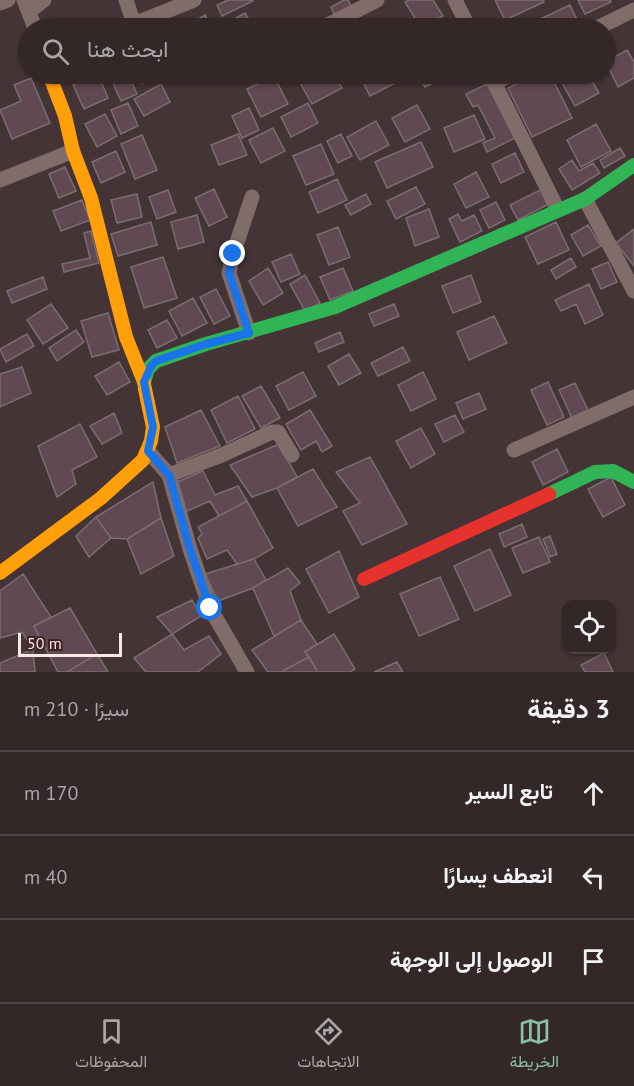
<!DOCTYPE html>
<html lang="ar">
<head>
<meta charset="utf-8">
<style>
  :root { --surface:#332728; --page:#3e3334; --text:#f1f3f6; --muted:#a9a5a8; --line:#4e4445; --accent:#8abfa5 }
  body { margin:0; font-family:"PT Sans",Vazirmatn,sans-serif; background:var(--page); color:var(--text); direction:rtl }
  .controls { position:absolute; right:18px; bottom:18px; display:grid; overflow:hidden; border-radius:12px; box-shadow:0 2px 4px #0004 }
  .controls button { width:54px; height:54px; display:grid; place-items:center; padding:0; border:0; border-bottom:2px solid var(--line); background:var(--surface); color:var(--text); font:30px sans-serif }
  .scale { position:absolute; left:18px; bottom:15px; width:104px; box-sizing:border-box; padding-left:6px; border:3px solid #fae7e8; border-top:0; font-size:16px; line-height:21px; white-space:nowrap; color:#fae7e8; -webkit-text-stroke:4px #3f2427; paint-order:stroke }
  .stop { position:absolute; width:18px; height:18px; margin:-14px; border:4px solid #1a73e8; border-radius:50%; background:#fff }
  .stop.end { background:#1a73e8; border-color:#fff; box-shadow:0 2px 6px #0008 }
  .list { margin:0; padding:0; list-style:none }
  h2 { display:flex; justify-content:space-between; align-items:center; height:78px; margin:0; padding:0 24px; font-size:26px }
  h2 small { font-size:20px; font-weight:400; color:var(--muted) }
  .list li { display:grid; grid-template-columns:39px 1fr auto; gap:18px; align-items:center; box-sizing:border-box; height:84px; padding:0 24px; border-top:2px solid var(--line) }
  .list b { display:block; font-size:22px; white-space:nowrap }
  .list em { font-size:20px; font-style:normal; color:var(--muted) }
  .icon { flex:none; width:33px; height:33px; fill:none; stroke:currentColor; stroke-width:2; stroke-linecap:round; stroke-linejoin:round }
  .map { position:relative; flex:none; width:634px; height:672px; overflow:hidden; direction:ltr }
  .search { position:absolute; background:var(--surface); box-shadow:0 2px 4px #0004; left:18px; right:18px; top:18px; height:66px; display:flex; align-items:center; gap:15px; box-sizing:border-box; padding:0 21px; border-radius:33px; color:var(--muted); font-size:22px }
  .sheet { height:330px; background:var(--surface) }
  nav { display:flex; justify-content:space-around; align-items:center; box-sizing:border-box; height:84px; border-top:2px solid var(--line); background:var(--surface); font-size:16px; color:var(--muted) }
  nav a { display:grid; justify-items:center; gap:3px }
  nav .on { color:var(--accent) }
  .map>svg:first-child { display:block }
  .building { fill:#614953; stroke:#7a6d71; stroke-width:1.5 }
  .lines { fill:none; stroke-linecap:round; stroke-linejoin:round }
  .street { stroke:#806c68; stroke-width:15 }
  .fast { stroke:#30b455; stroke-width:14 }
  .slow { stroke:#ff9f0a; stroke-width:14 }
  .jam { stroke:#e5322d; stroke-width:14 }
  .route { stroke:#1a73e8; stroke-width:8 }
</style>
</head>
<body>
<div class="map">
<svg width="634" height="672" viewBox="0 0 634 672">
  <rect width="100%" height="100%" fill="#443436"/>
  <path class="building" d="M228,0H253V1L222,16L217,5Z
    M344,0H348L352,8L335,16L331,7Z
    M409,0H433L443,16L421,28L405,2Z
    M495,0H543L544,2L505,20Z
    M578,0H610L611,2L585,14Z
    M570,5L581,28H542L538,20Z
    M245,13L252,25L245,28H233L229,22Z
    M205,15L212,28H187L186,26Z
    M627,50L634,62V78L618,87L606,62Z
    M63,74H90L66,83Z
    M98,74L108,98L84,109L73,85Z
    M109,74H128L137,94L121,101Z
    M137,74H166L142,84Z
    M295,74H334L342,88L312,104Z
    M364,74H403L405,78L370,96L360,76Z
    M418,74H452L425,87Z
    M538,74H550L572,118L532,137L508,88Z
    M557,74H588L599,93L575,106Z
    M274,76L288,104L261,117L247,89Z
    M31,78L50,123L12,139L0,110L21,101L14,85Z
    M161,84L170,102L144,116L134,99Z
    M487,84L515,138L487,152L483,143L495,138L478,105L473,107L466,94Z
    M128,103L138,126L121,134L111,110Z
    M308,103L318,123L291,137L281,117Z
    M417,105L430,129L405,142L392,118Z
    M249,108L259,130L242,138L232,116Z
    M105,114L117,136L97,147L85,124Z
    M474,115L485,139L454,152L444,128Z
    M376,121L389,145L360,160L347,137Z
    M596,124L611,151L581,167L567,140Z
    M273,128L285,151L261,163L249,140Z
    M238,134L247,155L219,165L211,145Z
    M341,134L352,156L338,163L327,141Z
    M142,135L157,170L135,179L121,144Z
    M421,142L433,167L387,188L375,162Z
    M321,144L334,174L306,185L293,156Z
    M620,148L625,156L604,168L600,160Z
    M116,151L125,172L101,183L92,162Z
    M515,153L524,172L501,183L492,164Z
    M572,160L579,171L593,163L600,173L572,190L559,169Z
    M65,167L76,191L59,198L49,174Z
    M476,172L489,197L466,208L454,184Z
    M337,179L347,200L318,213L309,192Z
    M416,187L425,204L396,219L387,201Z
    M214,189L227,217L209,226L195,198Z
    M542,189L549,204L518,220L510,205Z
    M168,190L176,212L157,219L149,197Z
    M137,194L142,217L117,223L111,200Z
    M366,194L371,204L351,215L345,205Z
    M82,200L90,220L61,231L53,211Z
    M496,202L505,220L489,228L480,210Z
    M429,209L439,237L415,246L406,218Z
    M458,214L462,221L474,215L482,231L460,242L449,219Z
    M197,215L204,242L178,249L171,222Z
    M151,222L157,245L118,256L111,234Z
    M556,222L569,250L538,264L525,237Z
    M588,225L601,246L583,256L571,235Z
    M338,227L350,257L329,265L317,235Z
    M634,229V266L616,243Z
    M91,231L99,263L64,272L62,264L90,258L84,233Z
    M291,254L300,274L281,282L272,262Z
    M163,257L177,298L144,308L131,267Z
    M571,258L576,267L556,279L551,270Z
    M608,262L617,282L601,289L592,269Z
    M268,268L283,293L263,305L249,281Z
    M343,268L353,291L330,300L320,277Z
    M305,275L320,303L305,311L290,284Z
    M471,275L481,302L453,313L442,286Z
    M43,277L47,289L12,303L7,291Z
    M589,284L603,315L585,324L576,304L561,311L555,300Z
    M216,289L230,316L214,324L200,297Z
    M193,298L207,323L182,336L169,311Z
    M51,304L68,328L43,344L27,320Z
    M394,304L399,316L374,326L369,314Z
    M108,313L119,350L92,357L81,321Z
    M494,316L507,343L469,360L457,332Z
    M167,320L177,338L157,348L148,330Z
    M76,330L84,342L57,361L49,348Z
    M340,332L344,342L319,352L315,343Z
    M27,334L34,346L6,362L0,349Z
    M403,347L410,361L378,376L371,363Z
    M349,354L361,373L339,385L328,366Z
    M119,362L130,382L107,395L95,376Z
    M22,367L31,393L0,407V374Z
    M303,372L316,396L289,410L276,386Z
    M423,372L436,399L411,411L398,385Z
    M548,382L564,417L547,425L531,390Z
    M575,383L588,410L572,418L559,390Z
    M261,386L280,418L261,428L242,396Z
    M479,393L486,409L463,419L456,403Z
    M238,396L255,429L227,443L211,410Z
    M201,410L220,446L177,463L165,427Z
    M310,410L332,446L322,452L316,441L301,450L286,424Z
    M114,413L122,433L102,444L90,426Z
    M455,415L464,432L444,442L435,424Z
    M80,424L97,457L72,470L76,484L57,497L38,446Z
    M421,428L435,454L411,468L396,441Z
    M279,444L297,477L277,488L252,497L230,465Z
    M557,449L568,472L543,485L532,462Z
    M370,457L407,524L362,545L343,511L360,503L336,472Z
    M313,469L337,507L298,526L277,488Z
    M203,471L215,495L238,486L247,501L219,516L210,501L185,512L177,482Z
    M611,477L625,505L603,517L588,489Z
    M153,482L161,518L127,539L111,538L96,517Z
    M247,501L273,548L254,559L237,564L227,550L207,559L198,538L202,534L198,527Z
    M96,517L111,538L89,557L76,536Z
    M161,518L174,556L141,574L127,539Z
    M522,524L527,537L504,547L499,534Z
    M550,536L557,554L550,557L543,539Z
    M539,537L550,562L523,573L512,548Z
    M490,549L511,595L475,611L454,566Z
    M339,551L359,597L329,613L306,569Z
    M254,559L266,580L253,588L218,601L205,574Z
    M288,568L300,583L290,591L301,620L274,636L253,588Z
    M23,574L51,617L34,626L43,645L33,649L22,632L0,638V591Z
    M440,577L459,619L419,636L400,594Z
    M192,600L201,616L172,634L157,617Z
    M70,608L97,654L67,672H58L34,626Z
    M301,620L317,644L305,652L309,657L281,672H268L252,650Z
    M172,634L184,650L209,636L221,654L198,672H146L134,658Z
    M334,634L355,669L350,672H318L305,652Z
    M33,649L35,672H0V663Z
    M604,653L613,672H585L581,665Z
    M97,654L108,672H67Z
    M309,657L318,672H281Z
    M397,662L403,672H374Z"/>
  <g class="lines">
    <path class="street" d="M24,0L35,28
      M126,0L134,24
      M455,0L469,28
      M0,3L8,0
      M29,12L44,0
      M124,28L194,0
      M322,28L377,0
      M597,28L634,10
      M490,74L558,210
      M220,75L224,74
      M495,83L512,74
      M0,180L73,151
      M585,199L634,291
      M249,333L229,273L233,254L252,197
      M514,450L634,397
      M148,451L169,475L190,549L210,608L247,672
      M169,475L222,455L272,432H278L292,455"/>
    <path class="fast" d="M145,389L144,382L148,369L156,361L206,344L335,307L585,199L634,165
      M549,494L595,472L613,471L634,482"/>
    <path class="slow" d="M49,74L65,116L73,151L91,198L126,337L144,382
      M0,573L101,498L143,460L151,441L153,427L145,389"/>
    <path class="jam" d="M364,579L549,494"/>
  </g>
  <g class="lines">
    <path class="route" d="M210,608L190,549L169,475L148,451L153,427L144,382L151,366L156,361L206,344L249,333L229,273L233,254"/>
  </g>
</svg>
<div class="controls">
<button><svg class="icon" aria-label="locate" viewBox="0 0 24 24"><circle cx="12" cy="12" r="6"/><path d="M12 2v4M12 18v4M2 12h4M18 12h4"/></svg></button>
</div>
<div class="scale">50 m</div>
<div class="stop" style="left:210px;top:608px"></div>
<div class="stop end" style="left:233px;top:254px"></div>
<div class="search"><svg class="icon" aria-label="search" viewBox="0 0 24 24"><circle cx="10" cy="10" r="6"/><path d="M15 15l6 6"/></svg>ابحث هنا</div>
</div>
<section class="sheet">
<h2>3 دقيقة<small>سيرًا · 210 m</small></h2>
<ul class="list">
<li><svg class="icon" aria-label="ahead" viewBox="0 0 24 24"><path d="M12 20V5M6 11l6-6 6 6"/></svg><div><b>تابع السير</b></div><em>170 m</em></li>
<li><svg class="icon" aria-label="left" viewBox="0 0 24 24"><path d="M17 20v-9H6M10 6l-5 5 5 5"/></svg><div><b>انعطف يسارًا</b></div><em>40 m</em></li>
<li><svg class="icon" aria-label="arrive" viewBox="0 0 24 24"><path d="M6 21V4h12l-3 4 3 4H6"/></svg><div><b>الوصول إلى الوجهة</b></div></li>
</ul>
</section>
<nav>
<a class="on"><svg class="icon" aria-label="map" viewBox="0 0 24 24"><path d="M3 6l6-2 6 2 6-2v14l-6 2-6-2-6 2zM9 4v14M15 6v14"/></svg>الخريطة</a>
<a><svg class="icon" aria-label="directions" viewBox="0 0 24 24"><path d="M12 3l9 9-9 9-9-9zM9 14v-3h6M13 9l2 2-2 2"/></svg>الاتجاهات</a>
<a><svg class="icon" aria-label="saved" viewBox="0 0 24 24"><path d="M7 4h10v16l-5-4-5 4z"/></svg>المحفوظات</a>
</nav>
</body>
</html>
